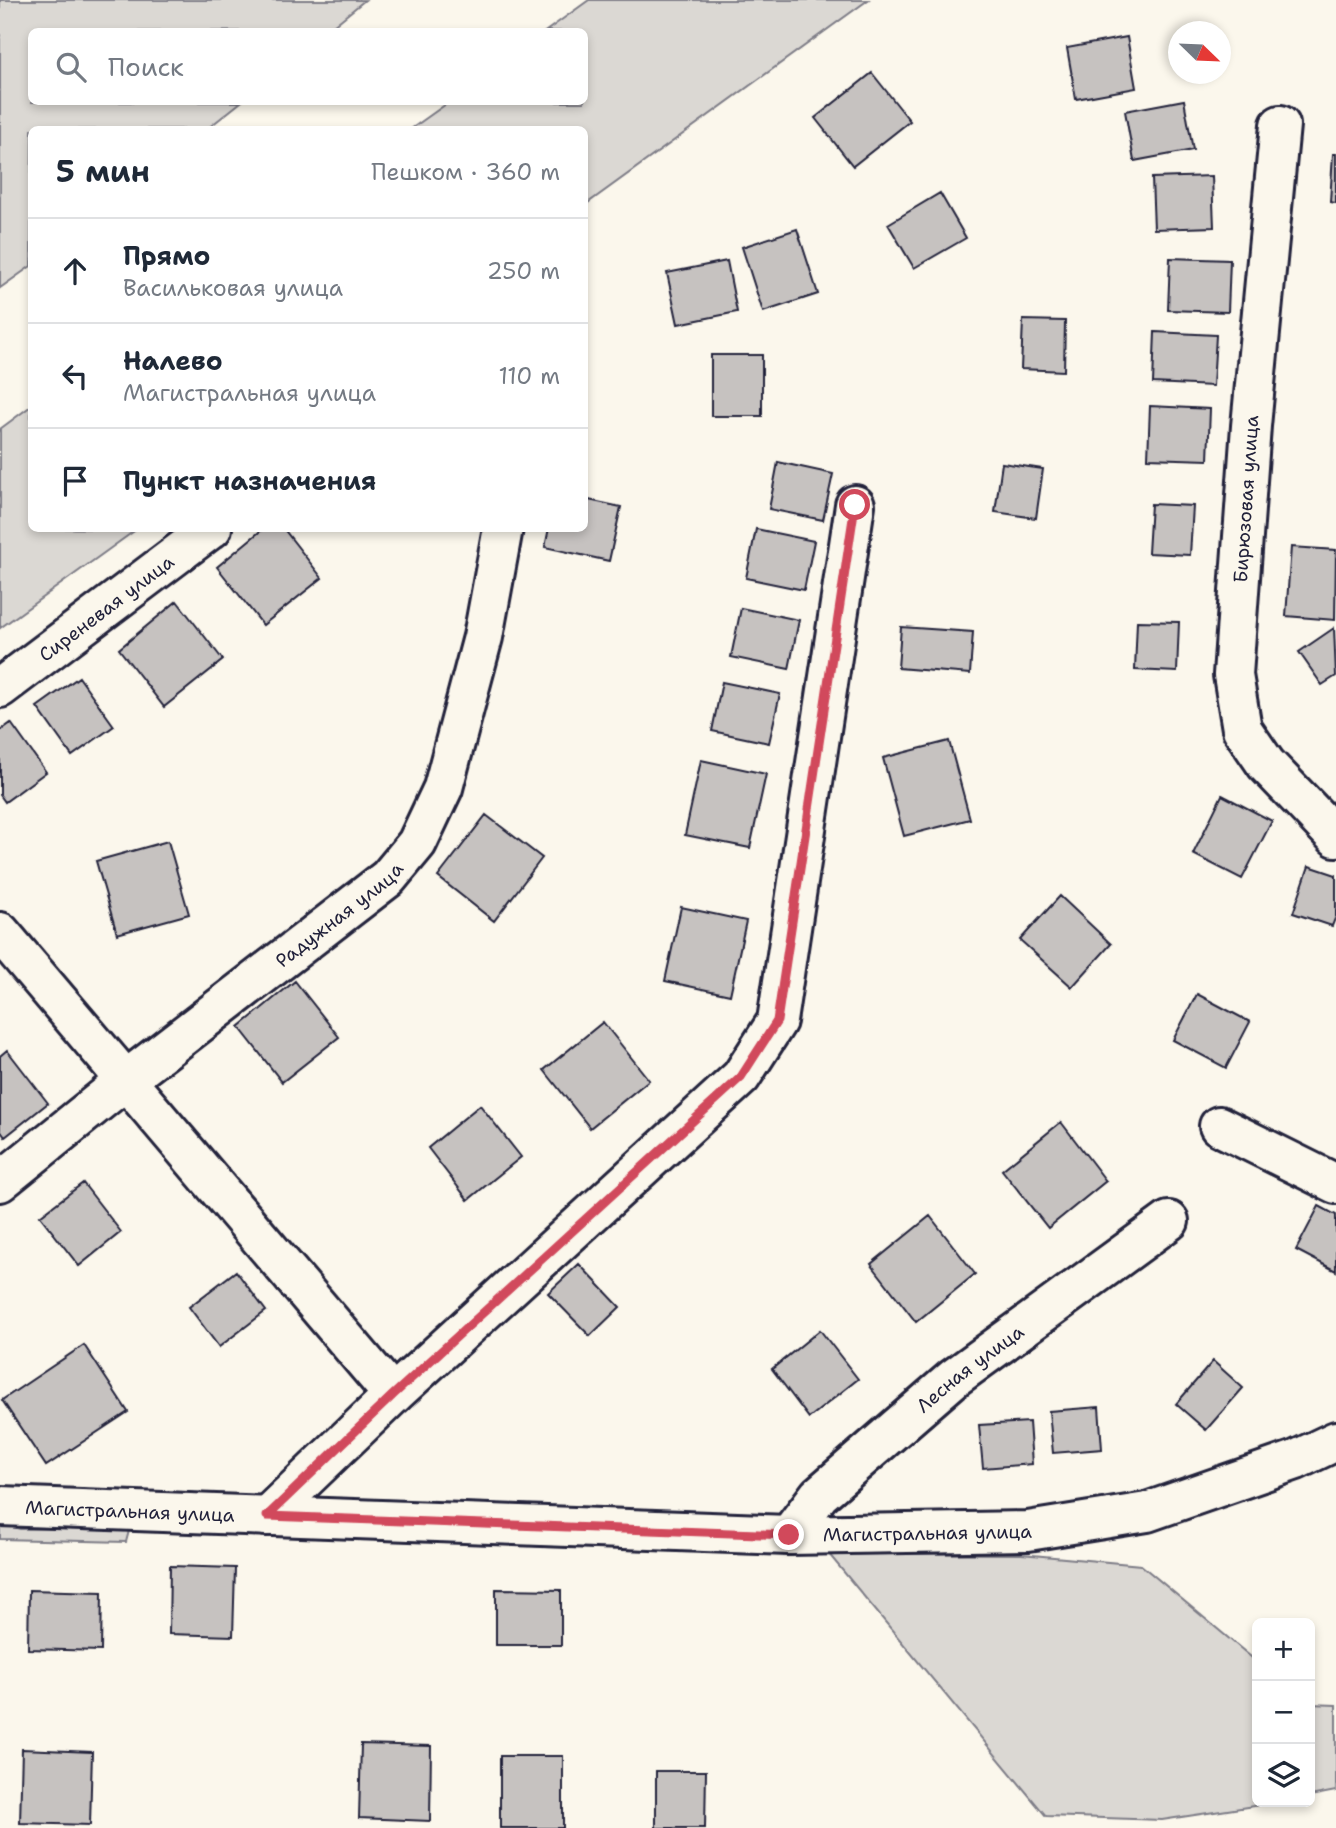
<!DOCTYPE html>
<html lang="ru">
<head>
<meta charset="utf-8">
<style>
  :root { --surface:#fff; --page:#f2f2f3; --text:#1f2937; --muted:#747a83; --line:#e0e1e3 }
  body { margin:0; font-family:"Shantell Sans",sans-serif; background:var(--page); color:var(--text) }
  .controls { position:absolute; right:21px; bottom:21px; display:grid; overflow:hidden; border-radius:10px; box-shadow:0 4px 10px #0003 }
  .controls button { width:63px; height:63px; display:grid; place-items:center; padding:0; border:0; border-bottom:2px solid var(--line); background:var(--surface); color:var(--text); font:35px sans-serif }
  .compass { position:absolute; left:1168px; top:21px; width:63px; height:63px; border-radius:50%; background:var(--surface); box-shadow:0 4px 10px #0003; rotate:113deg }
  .stop { position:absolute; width:21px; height:21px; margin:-16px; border:5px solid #d1495b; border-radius:50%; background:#fff }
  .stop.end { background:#d1495b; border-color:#fff; box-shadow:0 2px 7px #0008 }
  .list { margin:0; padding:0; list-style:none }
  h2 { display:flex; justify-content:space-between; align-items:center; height:91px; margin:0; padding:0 28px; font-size:30px }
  h2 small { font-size:23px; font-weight:400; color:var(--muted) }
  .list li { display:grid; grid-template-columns:46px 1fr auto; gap:21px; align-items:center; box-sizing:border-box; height:105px; padding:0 28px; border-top:2px solid var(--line) }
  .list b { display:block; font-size:26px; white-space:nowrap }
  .list p { margin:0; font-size:23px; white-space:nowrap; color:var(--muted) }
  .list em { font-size:23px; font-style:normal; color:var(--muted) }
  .icon { flex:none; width:38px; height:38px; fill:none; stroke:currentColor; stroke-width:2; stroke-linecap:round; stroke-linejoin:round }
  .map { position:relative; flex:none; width:1336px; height:1828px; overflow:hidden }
  .search { position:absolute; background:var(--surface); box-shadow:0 4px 10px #0003; left:28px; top:28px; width:560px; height:77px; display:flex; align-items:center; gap:18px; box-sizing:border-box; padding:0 24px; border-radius:10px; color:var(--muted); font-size:26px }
  .panel { position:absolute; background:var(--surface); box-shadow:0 4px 10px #0003; left:28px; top:126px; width:560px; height:406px; border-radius:10px }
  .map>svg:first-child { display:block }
  .green { fill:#dbd8d3; stroke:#7e7d87; stroke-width:2 }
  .building { fill:#c6c2c0; stroke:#22223b; stroke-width:2 }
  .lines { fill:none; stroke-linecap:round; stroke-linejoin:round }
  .minor-casing { stroke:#22223b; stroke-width:44 }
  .minor { stroke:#fbf7ec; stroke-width:38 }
  .route { stroke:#d1495b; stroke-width:9 }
  .labels { text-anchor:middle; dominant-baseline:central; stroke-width:5; stroke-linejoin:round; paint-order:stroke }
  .street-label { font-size:19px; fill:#22223b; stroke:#fbf7ec }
</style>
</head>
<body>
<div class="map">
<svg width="1336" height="1828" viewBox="0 0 1336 1828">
  <rect width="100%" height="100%" fill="#fbf7ec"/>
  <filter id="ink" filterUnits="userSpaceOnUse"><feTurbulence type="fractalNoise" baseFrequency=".0143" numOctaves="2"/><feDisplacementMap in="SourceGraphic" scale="14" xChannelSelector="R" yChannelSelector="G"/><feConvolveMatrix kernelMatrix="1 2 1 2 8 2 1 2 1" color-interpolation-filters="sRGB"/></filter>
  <g filter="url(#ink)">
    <path class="green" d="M0,0H365L327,31L32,32V102H241L207,129L32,130L31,266L0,288Z
      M589,0H868L585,205L584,130L411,129L449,102H584V32L546,31Z
      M31,406L32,528L137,529L0,628V429Z
      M0,1523L20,1529L130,1527L126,1542L0,1539Z
      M828,1553L1021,1554L1141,1565L1257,1662V1802H1280L1162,1820L1046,1816Z
      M1310,1704L1336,1705V1791L1310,1796Z"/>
    <path class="building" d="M1127,37L1136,88L1076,99L1067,48Z
      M872,73L910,121L853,166L815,118Z
      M1184,100L1193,150L1134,161L1125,111Z
      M1333,154H1336V203L1330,202Z
      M1212,176L1214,227L1154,229L1152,178Z
      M940,193L966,238L914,268L888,224Z
      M797,229L818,294L763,312L742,247Z
      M1170,258L1230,260L1228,312L1168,310Z
      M727,261L737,312L678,324L667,273Z
      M1023,320L1065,321L1064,371L1021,369Z
      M1155,332L1216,335L1213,386L1153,383Z
      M711,355H762V416H711Z
      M1150,406L1210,409L1208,460L1148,458Z
      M778,462L833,474L823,520L769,509Z
      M1002,463L1043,469L1036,518L995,512Z
      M584,499L621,507L609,561L545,547L549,528H584Z
      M1151,504L1193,506L1190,555L1148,553Z
      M264,528H283L322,578L263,625L217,567Z
      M756,529L814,541L804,590L746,578Z
      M1291,547L1336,550L1335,620L1286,616Z
      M177,601L223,660L164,707L119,649Z
      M741,608L799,620L789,669L731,657Z
      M1137,621L1179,622L1177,672L1135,670Z
      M901,627L973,632L970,674L898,668Z
      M1334,628L1336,676L1322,685L1299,652Z
      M79,677L114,726L72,756L37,707Z
      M722,682L780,694L769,743L712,731Z
      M11,723L46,772L5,802L0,795V731Z
      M949,741L970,819L904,836L883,758Z
      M701,760L766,774L750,848L685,835Z
      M1222,795L1272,821L1242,879L1193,854Z
      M486,815L542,858L494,921L438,877Z
      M168,841L189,914L117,934L96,861Z
      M1309,866L1336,875V916L1332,926L1293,913Z
      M1060,896L1111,944L1072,987L1020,940Z
      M681,907L746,921L730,995L665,981Z
      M295,981L339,1037L282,1082L239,1027Z
      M1197,994L1250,1022L1226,1068L1173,1040Z
      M603,1022L649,1080L590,1128L544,1070Z
      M7,1050L48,1103L5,1137L0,1130V1056Z
      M480,1105L521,1157L468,1200L428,1148Z
      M1061,1122L1106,1181L1048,1228L1002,1170Z
      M83,1183L121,1232L79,1266L40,1216Z
      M1319,1206L1336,1215V1271L1296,1250Z
      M930,1216L975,1274L916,1322L871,1264Z
      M579,1264L620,1307L590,1336L548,1293Z
      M236,1271L266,1311L219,1347L189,1307Z
      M820,1330L858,1379L809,1418L772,1369Z
      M84,1345L128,1412L46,1466L2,1400Z
      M1213,1361L1243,1388L1206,1430L1176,1404Z
      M1099,1407L1102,1449L1053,1453L1049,1411Z
      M1029,1422L1032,1464L983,1468L979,1425Z
      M170,1566L235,1568L233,1636L169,1634Z
      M496,1589L561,1590V1645H496Z
      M29,1590L102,1592L101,1651L28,1649Z
      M361,1744L431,1746L430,1821L359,1818Z
      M22,1749L92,1752L90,1825L20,1823Z
      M500,1756H563V1828H500Z
      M656,1771H706L705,1828H656Z"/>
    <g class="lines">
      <defs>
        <g id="minor">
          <path d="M1280,125L1251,426L1233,675L1242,729L1266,764L1336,837"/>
          <path id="s1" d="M0,688L212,528"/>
          <path d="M0,932L393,1395"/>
          <path d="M1219,1126L1336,1184"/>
          <path id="s2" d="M0,1182L126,1080L388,878L417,843L443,788L483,637L503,528"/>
          <path id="s3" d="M0,1506L789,1535L1028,1531L1147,1512L1296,1460L1336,1441"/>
          <path d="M267,1516L393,1395L741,1077L777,1021L855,505"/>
          <path id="s4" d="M789,1535L819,1495L954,1378L1169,1221"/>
        </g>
      </defs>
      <use href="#minor" class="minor-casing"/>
      <use href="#minor" class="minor"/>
    </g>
  </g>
  <g class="lines" filter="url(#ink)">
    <path class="route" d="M789,1535L267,1516L393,1395L741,1077L777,1021L855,505"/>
  </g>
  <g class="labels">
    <g class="street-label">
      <text transform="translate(1246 499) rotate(-86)">Бирюзовая улица</text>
      <text stroke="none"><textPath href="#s1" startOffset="133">Сиреневая улица</textPath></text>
      <text stroke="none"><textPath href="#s2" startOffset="432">Радужная улица</textPath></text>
      <text stroke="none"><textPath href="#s4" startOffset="247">Лесная улица</textPath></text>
      <text stroke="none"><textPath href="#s3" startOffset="130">Магистральная улица</textPath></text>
      <text stroke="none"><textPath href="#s3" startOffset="928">Магистральная улица</textPath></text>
    </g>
  </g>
</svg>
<div class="controls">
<button>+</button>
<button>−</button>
<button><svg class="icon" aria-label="layers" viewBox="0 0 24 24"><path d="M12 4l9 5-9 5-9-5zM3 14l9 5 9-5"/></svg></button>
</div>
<svg class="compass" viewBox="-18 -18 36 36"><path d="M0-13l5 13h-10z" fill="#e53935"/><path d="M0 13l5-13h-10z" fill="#747a83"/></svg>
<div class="stop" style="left:855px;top:505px"></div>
<div class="stop end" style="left:789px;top:1535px"></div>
<div class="search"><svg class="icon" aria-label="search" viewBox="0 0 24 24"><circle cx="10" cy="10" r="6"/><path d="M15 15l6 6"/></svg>Поиск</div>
<section class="panel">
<h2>5 мин<small>Пешком · 360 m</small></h2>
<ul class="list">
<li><svg class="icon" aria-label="ahead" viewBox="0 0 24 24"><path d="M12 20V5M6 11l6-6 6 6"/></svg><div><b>Прямо</b><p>Васильковая улица</p></div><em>250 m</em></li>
<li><svg class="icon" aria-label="left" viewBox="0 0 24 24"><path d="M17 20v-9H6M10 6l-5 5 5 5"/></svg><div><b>Налево</b><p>Магистральная улица</p></div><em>110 m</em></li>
<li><svg class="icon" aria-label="arrive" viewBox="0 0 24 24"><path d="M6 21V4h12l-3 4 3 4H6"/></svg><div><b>Пункт назначения</b></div></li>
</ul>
</section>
</div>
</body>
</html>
